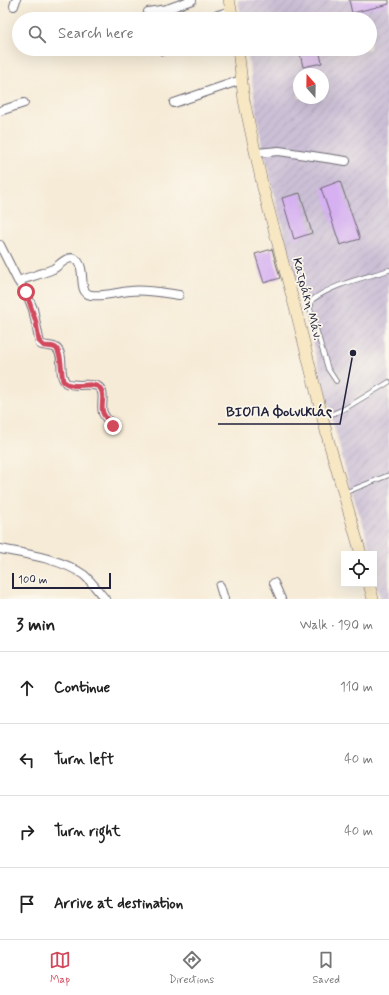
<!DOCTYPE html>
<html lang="en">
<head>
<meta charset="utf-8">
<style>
  :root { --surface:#fff; --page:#f2f2f2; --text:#222; --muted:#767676; --line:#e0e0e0; --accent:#d1495b }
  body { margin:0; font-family:Mynerve,sans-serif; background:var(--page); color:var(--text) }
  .controls { position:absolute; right:12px; bottom:12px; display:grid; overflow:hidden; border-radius:0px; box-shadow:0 4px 16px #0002 }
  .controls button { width:36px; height:36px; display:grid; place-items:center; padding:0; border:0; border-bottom:1px solid var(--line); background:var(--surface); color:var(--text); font:20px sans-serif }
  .compass { position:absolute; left:293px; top:68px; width:36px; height:36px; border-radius:50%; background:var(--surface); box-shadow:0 4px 16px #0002; rotate:340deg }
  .scale { position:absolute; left:12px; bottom:10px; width:99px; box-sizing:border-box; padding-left:4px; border:2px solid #22223b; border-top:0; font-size:11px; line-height:14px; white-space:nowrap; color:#22223b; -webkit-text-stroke:3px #fbf7ec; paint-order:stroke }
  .stop { position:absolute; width:12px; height:12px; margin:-9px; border:3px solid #d1495b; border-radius:50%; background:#fff }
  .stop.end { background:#d1495b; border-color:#fff; box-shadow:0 1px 4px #0008 }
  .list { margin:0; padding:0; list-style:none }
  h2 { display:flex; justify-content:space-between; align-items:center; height:52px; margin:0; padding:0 16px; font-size:17px }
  h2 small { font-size:13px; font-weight:400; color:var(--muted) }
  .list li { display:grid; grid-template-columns:26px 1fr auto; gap:12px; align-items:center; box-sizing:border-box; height:72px; padding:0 16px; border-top:1px solid var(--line) }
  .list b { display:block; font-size:15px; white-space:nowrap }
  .list em { font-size:13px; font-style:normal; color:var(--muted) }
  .icon { flex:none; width:22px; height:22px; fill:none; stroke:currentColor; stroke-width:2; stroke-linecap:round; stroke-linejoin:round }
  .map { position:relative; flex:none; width:389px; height:599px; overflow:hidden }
  .search { position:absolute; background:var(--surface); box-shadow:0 4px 16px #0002; left:12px; right:12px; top:12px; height:44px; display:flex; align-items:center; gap:10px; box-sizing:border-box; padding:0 14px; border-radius:22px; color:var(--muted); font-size:15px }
  .sheet { height:340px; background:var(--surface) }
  nav { display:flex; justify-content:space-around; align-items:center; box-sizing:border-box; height:56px; border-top:1px solid var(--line); background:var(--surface); font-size:11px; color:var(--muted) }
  nav a { display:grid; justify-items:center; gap:2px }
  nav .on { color:var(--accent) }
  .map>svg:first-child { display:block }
  .industrial { fill:url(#industrial-furrows); fill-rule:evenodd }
  .building { fill:#d6b0f1 }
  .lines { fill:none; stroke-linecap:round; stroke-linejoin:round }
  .lane-casing { stroke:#6c6872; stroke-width:5.5 }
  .street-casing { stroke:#6c6872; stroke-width:10 }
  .secondary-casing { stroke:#6c6872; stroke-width:12 }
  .lane { stroke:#fff; stroke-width:4 }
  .street { stroke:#fff; stroke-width:8 }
  .secondary { stroke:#f8e7c3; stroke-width:11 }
  .route { stroke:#d1495b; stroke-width:5 }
  .labels { text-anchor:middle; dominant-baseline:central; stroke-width:3.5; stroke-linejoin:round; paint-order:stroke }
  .street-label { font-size:13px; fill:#22223b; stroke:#fbf7ec }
  .leader { fill:none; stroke:#22223b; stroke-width:1.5 }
  .callout-dot { fill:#22223b; stroke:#fbf7ec; stroke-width:1.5 }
  .callout-label { font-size:14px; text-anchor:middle; font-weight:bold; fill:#22223b; stroke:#fbf7ec; stroke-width:3.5; stroke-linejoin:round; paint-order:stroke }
</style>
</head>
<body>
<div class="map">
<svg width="389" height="599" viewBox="0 0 389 599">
  <defs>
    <pattern id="industrial-furrows" width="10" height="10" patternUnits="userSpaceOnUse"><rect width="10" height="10" fill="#cbbfd5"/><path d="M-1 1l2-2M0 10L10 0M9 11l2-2" fill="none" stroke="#aea4b8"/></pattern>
  </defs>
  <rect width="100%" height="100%" fill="#fbf7ec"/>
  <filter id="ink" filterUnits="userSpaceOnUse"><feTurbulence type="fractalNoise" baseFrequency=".025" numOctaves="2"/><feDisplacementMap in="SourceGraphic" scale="8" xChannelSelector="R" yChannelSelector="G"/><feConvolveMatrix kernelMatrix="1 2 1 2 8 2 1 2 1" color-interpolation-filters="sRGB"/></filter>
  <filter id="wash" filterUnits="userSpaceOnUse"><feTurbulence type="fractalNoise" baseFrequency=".012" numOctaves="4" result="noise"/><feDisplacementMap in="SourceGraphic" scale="16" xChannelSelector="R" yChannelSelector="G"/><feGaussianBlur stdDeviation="0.9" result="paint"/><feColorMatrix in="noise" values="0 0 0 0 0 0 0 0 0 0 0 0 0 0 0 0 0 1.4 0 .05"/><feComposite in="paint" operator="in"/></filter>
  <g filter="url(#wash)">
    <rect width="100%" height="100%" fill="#f6ebd7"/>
    <path class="industrial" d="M238,0H389V599H381L378,591L374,577V554H371L364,527L350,487L275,198L260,134L247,49H370V19H242ZM299,74H323V98H299Z"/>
    <g id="blocks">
      <path class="building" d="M349,0H389V4L352,13Z
        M299,49H319L322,63L303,67Z
        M340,181L360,239L340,245L321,188Z
        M300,193L312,233L294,239L282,198Z
        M272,249L280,278L264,283L255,254Z"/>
    </g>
  </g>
  <g filter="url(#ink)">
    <use href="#blocks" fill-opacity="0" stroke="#6c6872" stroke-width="1"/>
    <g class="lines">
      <defs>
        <path id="lane" d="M336,381L328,369L312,315L310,309L312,300C333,284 364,278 389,270
          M323,418L346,408L389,382
          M344,493L389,475"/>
        <path id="street" d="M14,6L16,0
          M167,9L177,19
          M148,12L167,9L192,0
          M160,19L167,9
          M205,19L231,11
          M161,49L163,51
          M174,103L241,80
          M0,111L24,103
          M256,153L279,151L346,161
          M0,245L18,281L26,292L33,309L40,344C45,347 52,345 56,348C66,356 57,374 66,383C75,387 89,383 97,386C107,391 100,405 103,413C105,418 110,422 113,426
          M18,281C29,277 42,274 53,269C59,266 67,255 75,259C88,267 76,293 91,295C104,297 117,292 130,291C147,289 163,293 179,295
          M0,549C27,554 62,559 84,575C92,582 98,591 105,599
          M274,583L281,599
          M220,586L224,599"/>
        <path id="secondary" d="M229,0L233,19
          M238,49L244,100L263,188L297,315L328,439L361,554
          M369,584L373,599"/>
      </defs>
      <use href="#lane" class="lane-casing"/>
      <use href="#street" class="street-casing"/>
      <use href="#secondary" class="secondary-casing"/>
      <use href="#lane" class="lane"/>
      <use href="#street" class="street"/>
      <use href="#secondary" class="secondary"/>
    </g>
  </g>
  <g class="lines" filter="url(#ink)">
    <path class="route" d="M26,292L36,322L39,341L44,346C47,346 53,346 56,348C62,354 61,372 63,381C73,391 91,380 100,388C106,395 100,405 103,413C105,418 110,422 113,426"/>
  </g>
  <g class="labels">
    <g class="street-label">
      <text transform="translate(307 299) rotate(75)">Κατράκη Μάν.</text>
    </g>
  </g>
  <path class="leader" d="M353 353L340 424H218"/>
  <circle class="callout-dot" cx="353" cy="353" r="4"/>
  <g class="callout-label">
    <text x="279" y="416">BIOΠA Φοινικιάς</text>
  </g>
</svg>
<div class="controls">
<button><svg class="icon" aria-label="locate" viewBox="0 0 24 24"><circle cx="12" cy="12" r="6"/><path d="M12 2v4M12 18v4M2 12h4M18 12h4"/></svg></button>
</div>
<svg class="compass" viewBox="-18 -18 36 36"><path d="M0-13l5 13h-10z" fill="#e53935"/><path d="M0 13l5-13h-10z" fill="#767676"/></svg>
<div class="scale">100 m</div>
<div class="stop" style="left:26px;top:292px"></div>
<div class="stop end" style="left:113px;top:426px"></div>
<div class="search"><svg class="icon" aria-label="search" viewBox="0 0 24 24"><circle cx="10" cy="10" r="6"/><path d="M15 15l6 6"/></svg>Search here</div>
</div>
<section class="sheet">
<h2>3 min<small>Walk · 190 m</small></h2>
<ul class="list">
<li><svg class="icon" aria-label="ahead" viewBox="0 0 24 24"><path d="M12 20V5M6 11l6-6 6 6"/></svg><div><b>Continue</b></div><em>110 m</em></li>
<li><svg class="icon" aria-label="left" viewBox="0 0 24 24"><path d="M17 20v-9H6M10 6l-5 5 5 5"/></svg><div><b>Turn left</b></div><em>40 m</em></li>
<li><svg class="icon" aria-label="right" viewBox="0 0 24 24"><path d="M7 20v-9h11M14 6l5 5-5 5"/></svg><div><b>Turn right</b></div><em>40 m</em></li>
<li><svg class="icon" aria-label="arrive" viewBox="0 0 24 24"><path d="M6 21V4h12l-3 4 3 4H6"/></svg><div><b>Arrive at destination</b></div></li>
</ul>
</section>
<nav>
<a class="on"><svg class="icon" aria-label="map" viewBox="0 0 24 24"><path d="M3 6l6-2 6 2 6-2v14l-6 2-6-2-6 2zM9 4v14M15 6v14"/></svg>Map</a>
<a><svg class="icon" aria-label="directions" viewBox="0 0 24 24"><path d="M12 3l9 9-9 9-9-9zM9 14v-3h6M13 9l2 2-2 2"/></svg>Directions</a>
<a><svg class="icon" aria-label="saved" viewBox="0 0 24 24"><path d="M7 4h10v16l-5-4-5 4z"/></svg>Saved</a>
</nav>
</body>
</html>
